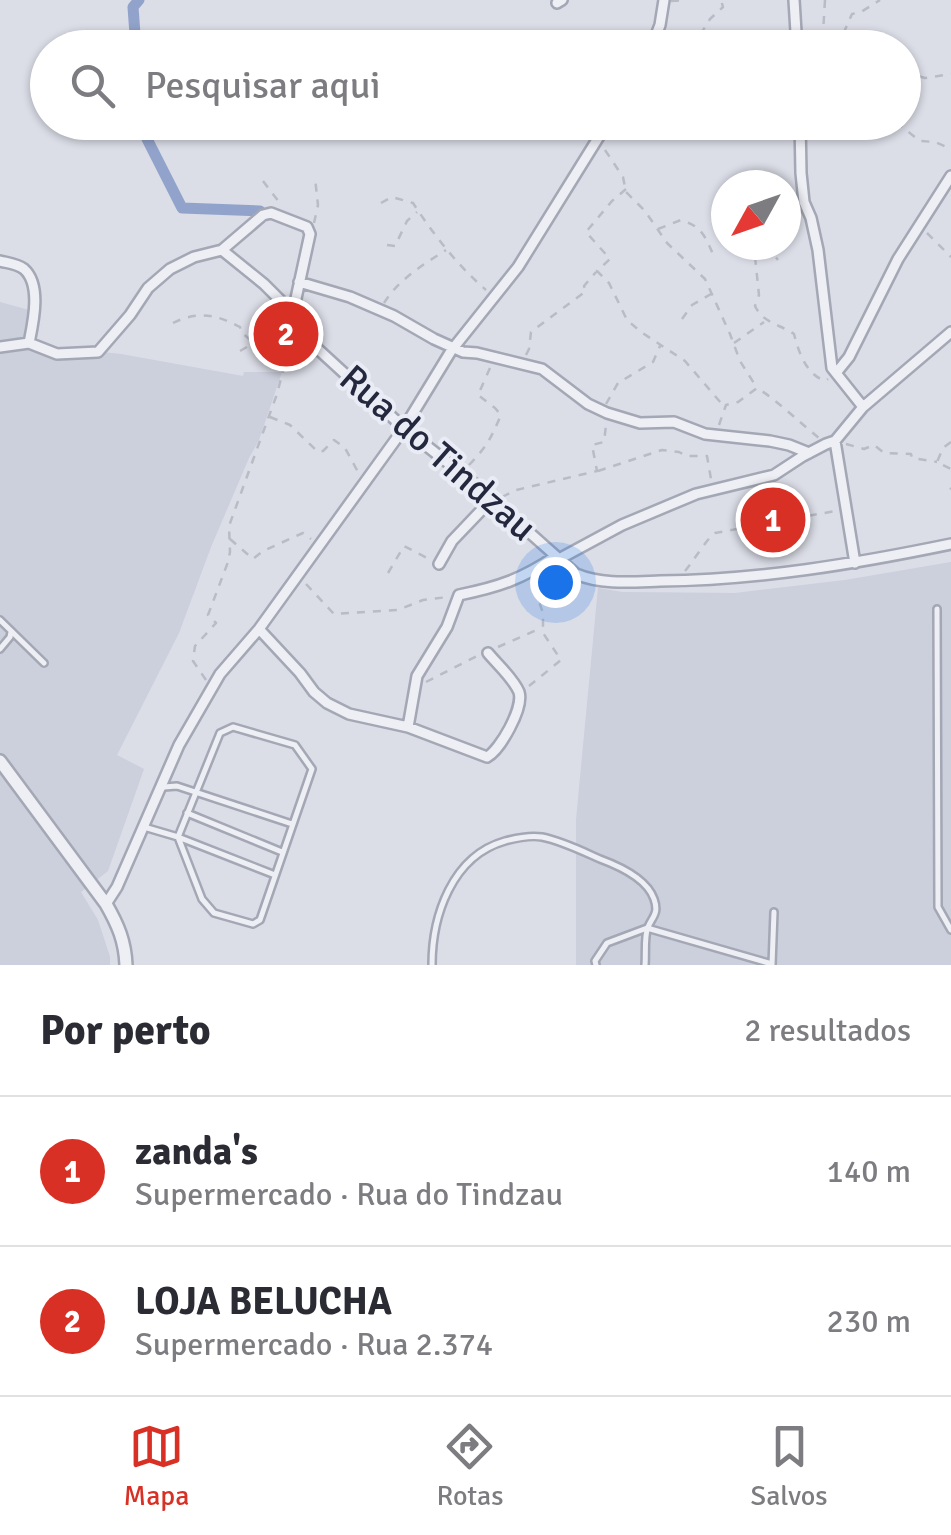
<!DOCTYPE html>
<html lang="pt">
<head>
<meta charset="utf-8">
<style>
  :root { --surface:#fff; --page:#f7f7f7; --text:#2b2b33; --muted:#7c7c81; --line:#e1e1e2; --accent:#d93025 }
  body { margin:0; font-family:Signika,sans-serif; background:var(--page); color:var(--text) }
  .compass { position:absolute; left:711px; top:170px; width:90px; height:90px; border-radius:50%; background:var(--surface); box-shadow:0 2px 8px #0004; rotate:230deg }
  .you { position:absolute; left:555px; top:582px; width:35px; height:35px; margin:-25px; border:8px solid #fff; border-radius:50%; background:#1a73e8; box-shadow:0 0 0 15px #1a73e833 }
  .badge { display:grid; place-items:center; width:65px; height:65px; border-radius:50%; background:var(--accent); color:#fff; font-size:32px; font-weight:700 }
  .pin { position:absolute; translate:-50% -50%; border:5px solid #fff; box-shadow:0 2px 10px #0006 }
  .list { margin:0; padding:0; list-style:none }
  h2 { display:flex; justify-content:space-between; align-items:center; height:130px; margin:0; padding:0 40px; font-size:42px }
  h2 small { font-size:32px; font-weight:400; color:var(--muted) }
  .list li { display:grid; grid-template-columns:65px 1fr auto; gap:30px; align-items:center; box-sizing:border-box; height:150px; padding:0 40px; border-top:2px solid var(--line) }
  .list b { display:block; font-size:38px; white-space:nowrap }
  .list p { margin:0; font-size:32px; white-space:nowrap; color:var(--muted) }
  .list em { font-size:32px; font-style:normal; color:var(--muted) }
  .icon { flex:none; width:55px; height:55px; fill:none; stroke:currentColor; stroke-width:2; stroke-linecap:round; stroke-linejoin:round }
  .map { position:relative; flex:none; width:951px; height:965px; overflow:hidden }
  .search { position:absolute; background:var(--surface); box-shadow:0 2px 8px #0004; left:30px; right:30px; top:30px; height:110px; display:flex; align-items:center; gap:25px; box-sizing:border-box; padding:0 35px; border-radius:55px; color:var(--muted); font-size:38px }
  .sheet { height:430px; background:var(--surface) }
  nav { display:flex; justify-content:space-around; align-items:center; box-sizing:border-box; height:140px; border-top:2px solid var(--line); background:var(--surface); font-size:28px; color:var(--muted) }
  nav a { display:grid; justify-items:center; gap:5px }
  nav .on { color:var(--accent) }
  .map>svg:first-child { display:block }
  .built { fill:#cccfdc }
  .lines { fill:none; stroke-linecap:round; stroke-linejoin:round }
  .canal { stroke:#92a3cb; stroke-width:11 }
  .service-casing { stroke:#a4a7b4; stroke-width:10 }
  .minor-casing { stroke:#a4a7b4; stroke-width:14 }
  .tertiary-casing { stroke:#a4a7b4; stroke-width:16 }
  .path { stroke:#b9bbc5; stroke-width:2.5; stroke-dasharray:8 8; stroke-linecap:butt }
  .service { stroke:#edeff5; stroke-width:5 }
  .minor { stroke:#edeff5; stroke-width:9 }
  .tertiary { stroke:#edeff5; stroke-width:11 }
  .labels { text-anchor:middle; dominant-baseline:central; stroke-width:8; stroke-linejoin:round; paint-order:stroke }
  .street-label { font-size:38px; fill:#24283e; stroke:#eaecf5 }
</style>
</head>
<body>
<div class="map">
<svg width="951" height="965" viewBox="0 0 951 965">
  <rect width="100%" height="100%" fill="#dbdde7"/>
  <path class="built" d="M0,302L29,310L27,329L34,345L121,354L243,376L244,372H282L259,440L249,458L211,547L179,633L117,755L144,769L108,871L81,892L98,920L110,957V965H0Z
    M951,562V965H576V820L598,588L622,592L735,593L845,580Z"/>
  <g class="lines">
    <path class="canal" d="M136,48L133,7L139,0
      M142,122V129L182,208L260,211"/>
    <defs>
      <path id="service" d="M937,609L938,907L951,930
        M0,620L44,663
        M0,649L10,637L11,632
        M233,727L295,745L312,769L260,920L253,924L214,913L202,899L178,837L220,733Z
        M164,787L177,786L292,824
        M187,813L282,852
        M144,827L178,837L275,875
        M432,965C432,916 452,856 505,841C516,838 530,835 542,837C562,841 582,851 600,859C619,866 647,879 654,899C659,913 653,916 648,927C644,936 646,954 645,965
        M596,965L595,961L607,943L647,928L772,964
        M772,965L774,912"/>
      <path id="minor" d="M794,0L797,48
        M557,3L562,0
        M651,48L660,25L664,0
        M800,122L801,173L804,202L811,218L818,250L832,368L863,407
        M222,250L264,284L294,314L295,327L286,357
        M0,261C8,263 18,264 24,269C42,285 33,323 29,343
        M299,282L350,297L394,316L434,339L463,352L477,353L542,369L588,404L607,413L640,423L674,422L705,434L770,441L789,445L809,453
        M0,347L29,343L57,354L98,352L130,315L148,288L170,269L194,257L222,250L263,215L271,213L307,227L310,234L295,303L297,330L404,428L476,485L576,574C602,585 632,582 660,581C759,580 854,564 951,544
        M836,373L849,357L898,259L951,176
        M835,441L855,563
        M559,559L622,525L696,494L774,475L803,456L826,444L835,441L863,407L951,332
        M439,564L452,541L492,499
        M488,653C497,664 513,678 519,692C524,708 500,750 487,757L408,727L349,714L327,703L314,692L300,673L259,629L404,428L451,351L518,267L608,122
        M408,727L417,676L447,627L459,595C499,587 522,579 556,556
        M106,904L117,887L179,745L220,674L259,629"/>
      <path id="tertiary" d="M0,761L106,904C118,925 125,941 126,965"/>
    </defs>
    <use href="#service" class="service-casing"/>
    <use href="#minor" class="minor-casing"/>
    <use href="#tertiary" class="tertiary-casing"/>
    <path class="path" d="M825,0L823,33L827,48
      M671,1L685,0
      M664,37L679,48
      M692,48L710,19L723,7L721,0
      M837,48L852,14L861,12L880,0
      M904,72L925,78L951,74
      M896,122L920,141L935,142L951,149
      M605,150L623,177L626,192L645,211L667,243L705,279L730,334L740,361L757,388
      M263,181L282,206
      M626,189L612,201L586,232L610,259L597,271L609,283L627,320L641,332L685,361L721,403L726,405
      M381,203L392,197L413,203C434,235 457,265 486,290
      M314,223L318,205L315,178
      M786,223L800,219
      M658,229L681,220C704,227 706,239 715,259
      M927,233L951,257
      M387,245L395,246L407,221L417,212
      M744,245L755,257L764,245
      M766,245L778,260
      M755,257L759,295L755,306C763,323 779,324 794,334C799,353 806,374 825,381L828,379
      M384,303C398,280 424,264 446,250
      M682,319L692,305L711,294
      M173,323C197,311 216,314 240,327L241,332L253,342
      M734,343L764,322
      M240,351L254,343L279,355
      M526,355L529,349L531,332L586,291L584,286L596,272
      M606,404L618,383L653,362L660,346
      M270,417L290,425L318,452L323,451L334,440L345,448L358,472
      M719,425L726,405L738,402L757,388C777,400 800,423 819,438
      M951,442L943,448L937,462L951,469
      M846,444L864,449L874,445L884,453L911,454L912,458L937,462
      M469,465C488,445 490,440 501,415L495,408L478,395L490,368
      M598,471L662,450L679,452L687,456H707L711,479
      M950,488L951,489
      M502,497L516,490L597,471L592,445L604,442L606,425
      M230,539L253,559L263,551L303,533L311,539
      M685,571C693,562 707,538 715,533L835,511
      M388,573L404,546L429,559
      M306,584L334,614L398,610L423,600L448,597
      M498,647L541,628
      M206,680L193,661L195,646L216,623L208,615L228,562L230,552L229,526L277,394L284,367
      M426,682L477,656
      M529,686L561,660L543,633V613L537,596L540,591L532,580"/>
    <use href="#service" class="service"/>
    <use href="#minor" class="minor"/>
    <use href="#tertiary" class="tertiary"/>
  </g>
  <g class="labels">
    <g class="street-label">
      <text transform="translate(438 453) rotate(41)">Rua do Tindzau</text>
    </g>
  </g>
</svg>
<svg class="compass" viewBox="-18 -18 36 36"><path d="M0-13l5 13h-10z" fill="#e53935"/><path d="M0 13l5-13h-10z" fill="#7c7c81"/></svg>
<div class="you"></div>
<div class="pin badge" style="left:773px;top:520px">1</div>
<div class="pin badge" style="left:286px;top:334px">2</div>
<div class="search"><svg class="icon" aria-label="search" viewBox="0 0 24 24"><circle cx="10" cy="10" r="6"/><path d="M15 15l6 6"/></svg>Pesquisar aqui</div>
</div>
<section class="sheet">
<h2>Por perto<small>2 resultados</small></h2>
<ul class="list">
<li><span class="badge">1</span><div><b>zanda's</b><p>Supermercado · Rua do Tindzau</p></div><em>140 m</em></li>
<li><span class="badge">2</span><div><b>LOJA BELUCHA</b><p>Supermercado · Rua 2.374</p></div><em>230 m</em></li>
</ul>
</section>
<nav>
<a class="on"><svg class="icon" aria-label="map" viewBox="0 0 24 24"><path d="M3 6l6-2 6 2 6-2v14l-6 2-6-2-6 2zM9 4v14M15 6v14"/></svg>Mapa</a>
<a><svg class="icon" aria-label="directions" viewBox="0 0 24 24"><path d="M12 3l9 9-9 9-9-9zM9 14v-3h6M13 9l2 2-2 2"/></svg>Rotas</a>
<a><svg class="icon" aria-label="saved" viewBox="0 0 24 24"><path d="M7 4h10v16l-5-4-5 4z"/></svg>Salvos</a>
</nav>
</body>
</html>
